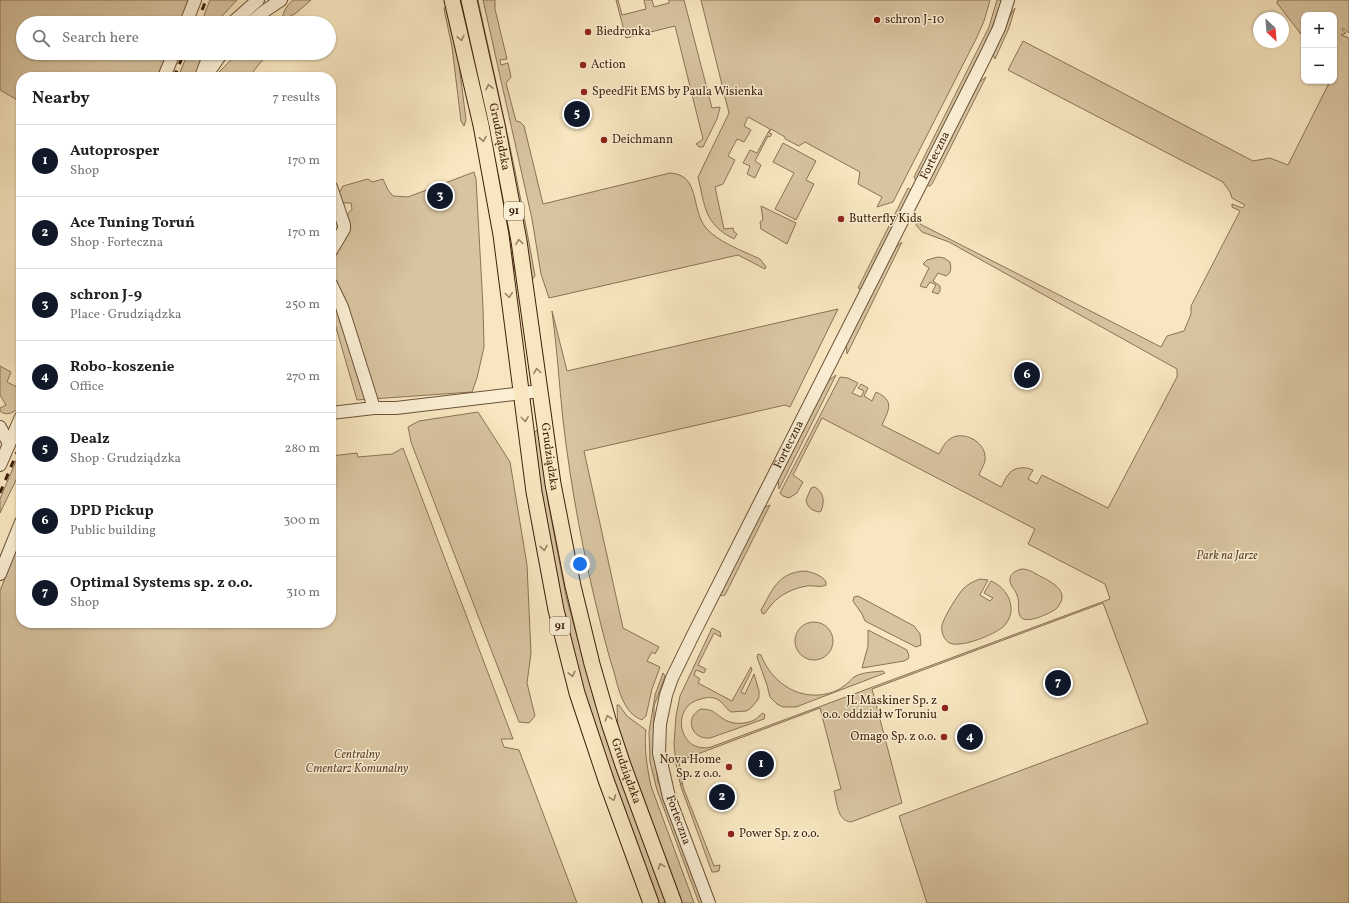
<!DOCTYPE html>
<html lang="en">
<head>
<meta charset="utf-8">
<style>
  :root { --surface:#fff; --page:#f6f6f6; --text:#222; --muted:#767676; --line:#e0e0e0; --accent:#111827 }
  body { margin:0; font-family:Vollkorn,serif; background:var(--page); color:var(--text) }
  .controls { position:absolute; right:12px; top:12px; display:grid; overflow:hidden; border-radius:8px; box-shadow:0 1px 3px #0004 }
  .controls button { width:36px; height:36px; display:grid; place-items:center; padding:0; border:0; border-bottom:1px solid var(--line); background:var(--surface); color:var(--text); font:20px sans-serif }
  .compass { position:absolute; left:1253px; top:12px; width:36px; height:36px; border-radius:50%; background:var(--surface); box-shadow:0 1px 3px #0004; rotate:154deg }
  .you { position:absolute; left:580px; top:564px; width:14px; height:14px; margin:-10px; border:3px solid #fff; border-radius:50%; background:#1a73e8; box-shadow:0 0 0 6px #1a73e833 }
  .badge { display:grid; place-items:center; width:26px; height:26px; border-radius:50%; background:var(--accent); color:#fff; font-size:13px; font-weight:700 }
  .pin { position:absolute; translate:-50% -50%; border:2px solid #fff; box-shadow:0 1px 4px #0006 }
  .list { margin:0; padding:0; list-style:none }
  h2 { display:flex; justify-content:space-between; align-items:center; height:52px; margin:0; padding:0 16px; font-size:17px }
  h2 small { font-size:13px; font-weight:400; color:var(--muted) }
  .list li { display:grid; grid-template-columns:26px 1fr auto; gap:12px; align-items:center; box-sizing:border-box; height:72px; padding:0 16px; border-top:1px solid var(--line) }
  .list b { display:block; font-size:15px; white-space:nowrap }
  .list p { margin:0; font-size:13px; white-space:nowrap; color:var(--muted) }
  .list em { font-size:13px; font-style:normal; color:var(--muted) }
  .icon { flex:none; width:22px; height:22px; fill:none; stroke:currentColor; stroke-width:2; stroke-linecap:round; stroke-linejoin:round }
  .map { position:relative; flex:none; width:1349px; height:903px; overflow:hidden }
  .search { position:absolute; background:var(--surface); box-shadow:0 1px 3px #0004; left:16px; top:16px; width:320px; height:44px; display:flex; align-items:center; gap:10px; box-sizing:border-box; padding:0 14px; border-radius:22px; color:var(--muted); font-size:15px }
  .panel { position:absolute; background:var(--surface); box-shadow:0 1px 3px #0004; left:16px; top:72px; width:320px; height:556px; border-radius:16px }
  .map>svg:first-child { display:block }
  .green { fill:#d8c4a0; stroke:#8b7255 }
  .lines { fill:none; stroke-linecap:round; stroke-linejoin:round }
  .minor-casing { stroke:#6c5137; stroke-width:14 }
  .major-casing { stroke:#3e1f0a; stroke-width:17 }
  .minor { stroke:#faefd5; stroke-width:12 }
  .major { stroke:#f7e6bf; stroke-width:15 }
  .rail { stroke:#3e1f0a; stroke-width:3; stroke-dasharray:7 7; stroke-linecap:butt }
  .oneway { stroke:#9a8264 }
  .poi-dot { fill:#8f2418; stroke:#faefd5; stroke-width:1.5 }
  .labels { text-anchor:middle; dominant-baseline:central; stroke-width:3; stroke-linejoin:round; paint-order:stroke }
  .shield { fill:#faefd5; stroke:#765d47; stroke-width:1 }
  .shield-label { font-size:11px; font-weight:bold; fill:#3e1f0a }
  .poi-label { font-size:12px; fill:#3e1f0a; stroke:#faefd5; text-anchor:start }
  .street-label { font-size:12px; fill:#3e1f0a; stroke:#faefd5 }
  .park-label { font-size:12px; font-style:italic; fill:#644830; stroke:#faefd5 }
</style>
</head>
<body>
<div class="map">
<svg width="1349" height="903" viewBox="0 0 1349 903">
  <rect width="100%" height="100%" fill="#f7e6bf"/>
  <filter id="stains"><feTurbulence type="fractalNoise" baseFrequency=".005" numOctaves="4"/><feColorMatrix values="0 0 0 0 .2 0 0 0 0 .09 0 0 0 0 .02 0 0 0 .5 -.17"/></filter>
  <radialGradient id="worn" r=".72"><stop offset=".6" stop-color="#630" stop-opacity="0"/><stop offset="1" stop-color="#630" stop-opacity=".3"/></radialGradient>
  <path class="green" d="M0,0H191L183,23H23V53H170L159,77H21V102L0,90Z
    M210,0H237L222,16L218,23H201Z
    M293,0H311L296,13L282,21C283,12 286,6 293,0Z
    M478,0C498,92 519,183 535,276L531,281L475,1Z
    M483,0H495V9L507,59L500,60L501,65L508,63L511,77L506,83L516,121L520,122L524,126L543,204L670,173C701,175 690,208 706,228C718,242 743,251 760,259L766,267L765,269L738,255L549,298L541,274L532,219Z
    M616,0H618L622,15L646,9L644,0H652L654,7L669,3V0H684L712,108L720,107V108L717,119L703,147H699L696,144L703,139L675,26L626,38Z
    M701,0H990L984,21L976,39L893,202L877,207L882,197L858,184L860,172L805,142L799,146L785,139V137L771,129L769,133L772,134L770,137L768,136L755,161L761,165L755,178L747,174L750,166L743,163L750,150L757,153L770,129L748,117L744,126L751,130L744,142L737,139L728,156L735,160L723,184L715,187L724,229L733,228L734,232L737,234L734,239C704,224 705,206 698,177L729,113Z
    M997,0H1002L990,33L916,181L914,177L989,27Z
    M1278,0H1349V33L1343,28L1342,30L1346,33L1341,35L1349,38V903H927L899,816L1148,723L1103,603L872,689L902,803L851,822C837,821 837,802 834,791L841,789L820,708L679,761L683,787L714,866L720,865L719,871L715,872H712L680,784H682L680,783L676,764L674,744L676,716L680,696L712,628L720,632L721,637L714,633L698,665L706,669L704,673L696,670L694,675L700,679L698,683L732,701L751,667L752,670L741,692L745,694L754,674L759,691V697L757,701L750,709L746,711L731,712C725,708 723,702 717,699C712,697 707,697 701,699C669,706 679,755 711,747L1110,599L1105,584L1028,544L1035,529L822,418L793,475L803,482L797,493L789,498L783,496L780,493L840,377L848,378L858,383L852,393L861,397L864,391L858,388L861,384L868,388L864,396L872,401L876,392C895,401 889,409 882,425L939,454C942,449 944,443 950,439C962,430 985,441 985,457C986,463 981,469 979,475L1001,487C1004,483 1005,478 1008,475C1013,467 1025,466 1033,470L1028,479L1037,484L1042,475L1108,508L1177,377V369L949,242L922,232L916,225L918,221L920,222V224L1161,347L1167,336L1184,331L1191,314V306L1240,211L1232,207V204L1242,208L1245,205L1232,198L1230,192L1223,182L1008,70L1023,41L1253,161L1270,158L1288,165L1330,81H1334V15H1304V38L1277,3Z
    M464,3L500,167L517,271L516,272L514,271L497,168L459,4Z
    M448,6L456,40L466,120L464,126L461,121L452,47L444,9L445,7Z
    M1015,8L1009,28L995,59L993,54L1012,12Z
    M188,53H204L194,77H178Z
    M238,53H268L249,77H214Z
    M986,77L932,184L930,186L926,185L978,83Z
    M783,143L816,161L806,180L814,184L796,220L775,209L794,173L773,162Z
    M474,172L476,179L483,307L484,347L477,378L472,392L357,400L331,310V207L339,229L346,221L348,214L352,209L351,203H345L341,202L338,195L343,186L368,179L372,182L383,179L388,190L393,196L408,197Z
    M908,188L911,190L861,289L858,288Z
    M761,206L796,223L787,244L761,229L760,222L763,220Z
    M902,242L847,354L846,343L894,249Z
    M938,257L944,258L950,262C951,267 952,273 946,276L938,273L933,281L940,286V291L938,294L932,292L936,285L930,282L926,288L920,286L929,268L923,264L927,260Z
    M838,309L790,407L785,405L584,451L623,628L659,647L655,654L652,652L647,661L660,667L652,689L646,716L642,720C635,717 630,713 626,706C620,696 617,684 614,672C609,657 605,641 601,625C584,558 571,489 563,420C559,383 557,347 552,311L567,371Z
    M0,366L11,372L7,382L21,389L20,407C14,412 7,417 0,411V408L6,405L0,395Z
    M836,375L779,489L778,479L828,381Z
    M478,412L510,462L527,565L531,653L527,683L535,716L529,723L519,722L411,442L408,427L419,421Z
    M537,430L539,434L548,502L566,596L594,699L612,754L667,903H657C625,815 591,727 569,636C554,575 545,513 535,451L533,434Z
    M403,448L513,739H501L504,747L519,750L577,903H0V591L21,537V623H331V456L357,453L358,457L392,454Z
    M21,449V473L17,478L0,513V499Z
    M815,487C824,493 825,501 821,511L819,512C811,510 808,508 806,500L811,488Z
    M770,505L725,595L721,596L720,595L761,512L765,507Z
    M1022,569C1030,569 1035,574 1042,577C1055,584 1071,593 1056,609C1050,613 1025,626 1020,616C1017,611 1020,601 1017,595C1015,589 1009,585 1010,578C1011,573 1017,570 1022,569Z
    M806,571C813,573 822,575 826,582V585C820,588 814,585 807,586C794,588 781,594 772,604C769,607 767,611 764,614L762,613L761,610C773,589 778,572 806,571Z
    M980,579L988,580L980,595L990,601L993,598L984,593L991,581C1008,588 1019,610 1004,626C996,634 958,650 948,642C943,638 941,631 942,625C944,617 958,594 964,588C968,584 974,581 980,579Z
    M858,596L914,626L920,634L921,645L916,647L865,621L862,614L853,601L854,597Z
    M795 641a19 19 0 1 1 38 0a19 19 0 1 1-38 0Z
    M868,630L907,650L909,656L908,659L904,661L862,668L868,646Z
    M758,654L761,655C772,684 802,703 833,692C839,690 844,686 849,682C851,680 853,677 856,676C863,672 875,672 883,671L885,673L796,707H783L777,704L770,697L767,685L757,657Z
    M663,673L665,676L654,706V753L658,781L703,903H699L657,790L650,762L649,732L655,695Z
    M617,705H619L627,716L646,730C644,748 647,767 651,786L694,903H681L618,730Z
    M701,709C714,710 712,711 722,718C731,725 746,725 756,719C758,717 760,715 763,713L765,715L764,719L710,738C691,740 684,717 701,709Z"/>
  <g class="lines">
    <defs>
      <g id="minor">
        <path d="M186,23L195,0"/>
        <path d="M232,23L258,0"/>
        <path d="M250,23L266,10L281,0"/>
        <path d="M202,74L210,53"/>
        <path d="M164,77L174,53"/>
        <path d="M205,77L222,53"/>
        <path d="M331,187L344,225V229L331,251"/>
        <path d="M331,284L342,307L374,408"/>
        <path d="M331,413L374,408H396L540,391"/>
        <path d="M0,427L9,444"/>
        <path d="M0,465L21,417"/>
        <path d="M0,574L21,522"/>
        <path id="s1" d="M709,903L669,797L659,753L660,724L666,695L672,678L692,637L983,61L999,28L1008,0"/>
      </g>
      <g id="major">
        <path d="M452,0L481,125L501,235L534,492L556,610L577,693L606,780L651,903"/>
        <path id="s2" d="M469,0L497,125L519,241L553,484L573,586L592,664L609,723L623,765L674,903"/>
      </g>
    </defs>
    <use href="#minor" class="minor-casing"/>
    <use href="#major" class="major-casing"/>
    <use href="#minor" class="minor"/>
    <use href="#major" class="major"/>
    <path class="rail" d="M197,23L206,0
      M174,77L184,53
      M0,493L21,443"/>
  </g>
  <defs><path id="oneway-chevron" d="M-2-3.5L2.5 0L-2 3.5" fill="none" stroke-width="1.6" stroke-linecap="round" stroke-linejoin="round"/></defs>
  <g class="oneway">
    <use href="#oneway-chevron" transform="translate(461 38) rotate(77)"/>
    <use href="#oneway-chevron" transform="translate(489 87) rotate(-102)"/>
    <use href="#oneway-chevron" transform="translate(483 139) rotate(80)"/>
    <use href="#oneway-chevron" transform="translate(519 242) rotate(-99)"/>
    <use href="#oneway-chevron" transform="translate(509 295) rotate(82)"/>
    <use href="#oneway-chevron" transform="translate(537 371) rotate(-98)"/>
    <use href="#oneway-chevron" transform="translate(525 419) rotate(83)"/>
    <use href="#oneway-chevron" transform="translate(544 548) rotate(80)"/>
    <use href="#oneway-chevron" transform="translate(572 674) rotate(76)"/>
    <use href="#oneway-chevron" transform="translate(608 718) rotate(-107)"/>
    <use href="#oneway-chevron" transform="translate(613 798) rotate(70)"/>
    <use href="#oneway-chevron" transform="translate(661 866) rotate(-110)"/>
  </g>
  <g class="poi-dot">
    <circle cx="877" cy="20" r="4"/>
    <circle cx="588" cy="32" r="4"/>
    <circle cx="583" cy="65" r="4"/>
    <circle cx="584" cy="92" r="4"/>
    <circle cx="604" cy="140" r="4"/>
    <circle cx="841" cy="219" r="4"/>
    <circle cx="945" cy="708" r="4"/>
    <circle cx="944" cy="737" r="4"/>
    <circle cx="729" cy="767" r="4"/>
    <circle cx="731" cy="834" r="4"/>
  </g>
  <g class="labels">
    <g class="shield">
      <rect x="504" y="202" width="20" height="18" rx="3"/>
      <rect x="550" y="617" width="20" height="18" rx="3"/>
    </g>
    <g class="shield-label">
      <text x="514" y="211">91</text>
      <text x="560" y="626">91</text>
    </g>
    <g class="poi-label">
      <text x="885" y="20">schron J-10</text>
      <text x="596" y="32">Biedronka</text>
      <text x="591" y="65">Action</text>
      <text x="592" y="92">SpeedFit EMS by Paula Wisienka</text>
      <text x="612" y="140">Deichmann</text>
      <text x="849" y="219">Butterfly Kids</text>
      <text x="937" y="701" text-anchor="end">JL Maskiner Sp. z<tspan x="937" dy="14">o.o. oddział w Toruniu</tspan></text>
      <text x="936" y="737" text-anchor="end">Omago Sp. z o.o.</text>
      <text x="721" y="760" text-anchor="end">Nova Home<tspan x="721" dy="14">Sp. z o.o.</tspan></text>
      <text x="739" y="834">Power Sp. z o.o.</text>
    </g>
    <g class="street-label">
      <text stroke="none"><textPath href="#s2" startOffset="140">Grudziądzka</textPath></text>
      <text stroke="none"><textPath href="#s1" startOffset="820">Forteczna</textPath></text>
      <text stroke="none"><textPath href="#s1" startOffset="496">Forteczna</textPath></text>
      <text stroke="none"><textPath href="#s2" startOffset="464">Grudziądzka</textPath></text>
      <text stroke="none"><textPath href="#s2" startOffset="788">Grudziądzka</textPath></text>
      <text transform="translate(678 820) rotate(70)">Forteczna</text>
    </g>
    <g class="park-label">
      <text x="1227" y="556">Park na Jarze</text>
      <text x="357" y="755">Centralny<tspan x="357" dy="14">Cmentarz Komunalny</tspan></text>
    </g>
  </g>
  <rect width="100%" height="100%" filter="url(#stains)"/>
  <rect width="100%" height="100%" fill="url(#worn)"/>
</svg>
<div class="controls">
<button>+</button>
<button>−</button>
</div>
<svg class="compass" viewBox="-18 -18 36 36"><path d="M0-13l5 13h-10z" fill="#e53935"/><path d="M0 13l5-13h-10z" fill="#767676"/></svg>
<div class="you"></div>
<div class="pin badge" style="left:761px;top:764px">1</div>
<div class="pin badge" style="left:722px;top:797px">2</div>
<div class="pin badge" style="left:440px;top:196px">3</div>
<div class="pin badge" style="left:970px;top:737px">4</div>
<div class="pin badge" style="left:577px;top:114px">5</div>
<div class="pin badge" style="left:1027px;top:375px">6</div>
<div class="pin badge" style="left:1058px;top:683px">7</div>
<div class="search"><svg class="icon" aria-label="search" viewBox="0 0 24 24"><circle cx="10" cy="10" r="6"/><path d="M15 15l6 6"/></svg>Search here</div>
<section class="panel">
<h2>Nearby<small>7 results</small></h2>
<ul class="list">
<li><span class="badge">1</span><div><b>Autoprosper</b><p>Shop</p></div><em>170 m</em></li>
<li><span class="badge">2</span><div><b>Ace Tuning Toruń</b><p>Shop · Forteczna</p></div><em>170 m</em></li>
<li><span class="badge">3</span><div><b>schron J-9</b><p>Place · Grudziądzka</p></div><em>250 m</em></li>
<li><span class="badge">4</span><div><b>Robo-koszenie</b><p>Office</p></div><em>270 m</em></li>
<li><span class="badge">5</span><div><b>Dealz</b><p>Shop · Grudziądzka</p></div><em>280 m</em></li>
<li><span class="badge">6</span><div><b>DPD Pickup</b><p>Public building</p></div><em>300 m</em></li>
<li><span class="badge">7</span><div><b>Optimal Systems sp. z o.o.</b><p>Shop</p></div><em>310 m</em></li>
</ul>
</section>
</div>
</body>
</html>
